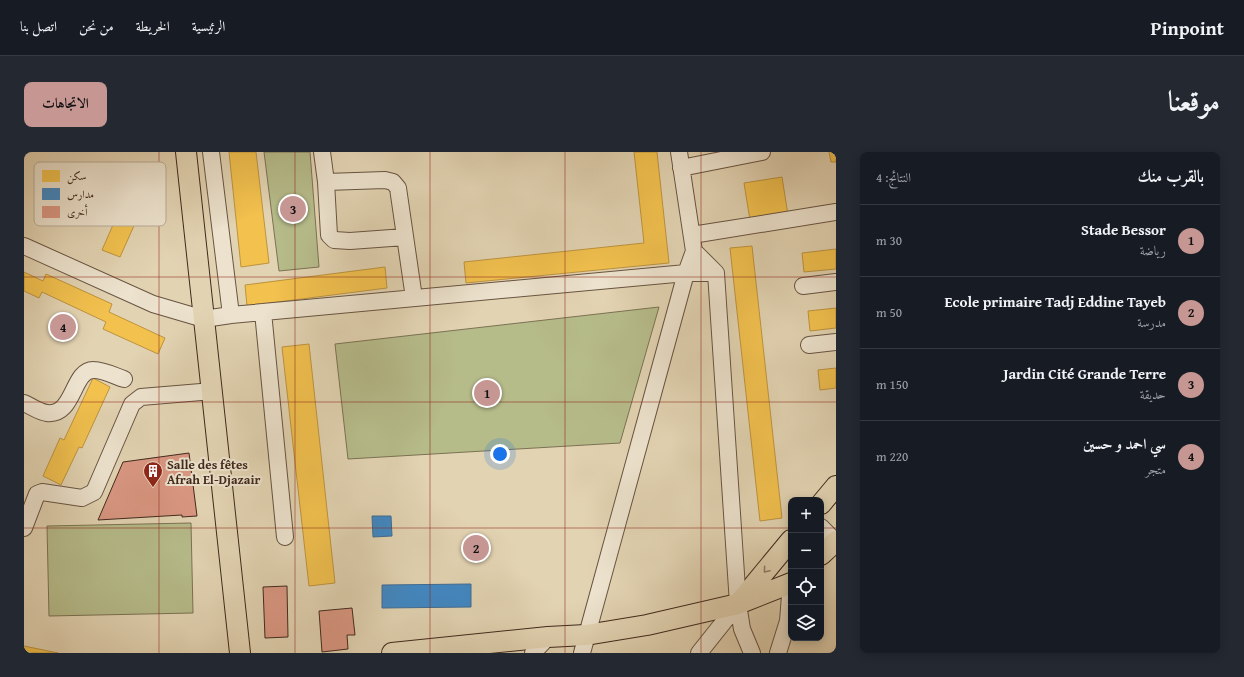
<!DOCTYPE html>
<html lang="ar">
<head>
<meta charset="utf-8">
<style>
  :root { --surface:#171b24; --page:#242831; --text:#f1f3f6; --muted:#9ea1a6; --line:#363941; --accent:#c59692 }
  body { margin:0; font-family:"Gentium Book Plus",Amiri,serif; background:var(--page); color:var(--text); direction:rtl }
  .controls { position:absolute; right:12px; bottom:12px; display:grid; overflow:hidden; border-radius:8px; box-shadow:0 2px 10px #0003 }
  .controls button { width:36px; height:36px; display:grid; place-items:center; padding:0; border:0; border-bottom:1px solid var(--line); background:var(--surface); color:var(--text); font:20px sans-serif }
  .you { position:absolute; left:476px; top:302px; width:14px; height:14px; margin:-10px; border:3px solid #fff; border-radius:50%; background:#1a73e8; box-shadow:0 0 0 6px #1a73e833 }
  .badge { display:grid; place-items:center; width:26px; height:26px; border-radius:50%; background:var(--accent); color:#111; font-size:13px; font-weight:700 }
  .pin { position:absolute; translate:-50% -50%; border:2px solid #fff; box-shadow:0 1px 4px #0006 }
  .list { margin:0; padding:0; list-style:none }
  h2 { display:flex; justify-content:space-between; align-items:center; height:52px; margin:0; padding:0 16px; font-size:17px }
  h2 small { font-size:13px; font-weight:400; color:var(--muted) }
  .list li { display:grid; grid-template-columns:26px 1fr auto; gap:12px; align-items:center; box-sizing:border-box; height:72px; padding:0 16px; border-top:1px solid var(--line) }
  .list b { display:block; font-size:15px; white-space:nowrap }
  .list p { margin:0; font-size:13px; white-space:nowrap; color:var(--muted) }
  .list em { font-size:13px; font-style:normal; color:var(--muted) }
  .icon { flex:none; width:22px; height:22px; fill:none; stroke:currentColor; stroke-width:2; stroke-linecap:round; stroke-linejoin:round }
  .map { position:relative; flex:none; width:812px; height:501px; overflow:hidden; direction:ltr; border-radius:8px }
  header { display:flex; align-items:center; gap:24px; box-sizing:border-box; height:56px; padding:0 20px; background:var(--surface); border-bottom:1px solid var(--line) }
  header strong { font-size:19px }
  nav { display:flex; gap:22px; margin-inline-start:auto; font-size:14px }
  .intro { display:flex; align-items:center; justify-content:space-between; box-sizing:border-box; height:96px; padding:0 24px }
  h1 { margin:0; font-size:28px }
  .button { padding:10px 18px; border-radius:8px; background:var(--accent); color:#111; font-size:14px; font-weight:700 }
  main { display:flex; gap:24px; padding:0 24px }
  aside { flex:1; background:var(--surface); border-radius:8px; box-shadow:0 2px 10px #0003 }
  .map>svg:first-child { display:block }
  .green { fill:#b6bb8a; stroke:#7b7254 }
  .homes { fill:#f2c14e; stroke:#bd933f }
  .schools { fill:#3f88c5; stroke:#3f6c93 }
  .building { fill:#da9782; stroke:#40291d }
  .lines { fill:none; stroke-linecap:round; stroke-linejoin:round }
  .minor-casing { stroke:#685442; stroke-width:18 }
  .major-casing { stroke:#40291d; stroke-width:22 }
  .minor { stroke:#ece2cd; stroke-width:16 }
  .major { stroke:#e2d3b2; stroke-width:20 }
  .oneway { stroke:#917e68 }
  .grid { fill:none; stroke:#8f2418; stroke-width:1; stroke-opacity:0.55 }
  .labels { text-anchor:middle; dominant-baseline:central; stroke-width:4; stroke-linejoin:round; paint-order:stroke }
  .poi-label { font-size:13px; font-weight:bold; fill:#40291d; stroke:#ece2cd; text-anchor:start }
  .key { fill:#ece2cd; stroke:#b8aa98; stroke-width:1 }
  .key-label { font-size:11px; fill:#40291d }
</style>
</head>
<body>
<header>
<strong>Pinpoint</strong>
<nav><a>الرئيسية</a><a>الخريطة</a><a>من نحن</a><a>اتصل بنا</a></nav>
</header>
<div class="intro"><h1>موقعنا</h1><a class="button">الاتجاهات</a></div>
<main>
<aside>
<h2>بالقرب منك<small>النتائج: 4</small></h2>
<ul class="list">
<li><span class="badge">1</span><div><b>Stade Bessor</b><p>رياضة</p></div><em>30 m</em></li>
<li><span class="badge">2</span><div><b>Ecole primaire Tadj Eddine Tayeb</b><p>مدرسة</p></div><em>50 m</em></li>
<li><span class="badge">3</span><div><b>Jardin Cité Grande Terre</b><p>حديقة</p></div><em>150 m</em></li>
<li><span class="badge">4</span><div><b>سي احمد و حسين</b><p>متجر</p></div><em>220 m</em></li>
</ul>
</aside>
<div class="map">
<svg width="812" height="501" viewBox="0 0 812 501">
  <rect width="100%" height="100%" fill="#e2d3b2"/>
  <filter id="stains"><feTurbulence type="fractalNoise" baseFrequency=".005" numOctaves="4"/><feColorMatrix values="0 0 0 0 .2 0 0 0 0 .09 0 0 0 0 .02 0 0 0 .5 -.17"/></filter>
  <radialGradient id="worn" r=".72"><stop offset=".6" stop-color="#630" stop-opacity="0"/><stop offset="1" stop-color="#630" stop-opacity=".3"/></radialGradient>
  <path class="green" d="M240,0H286L295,115L255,119Z
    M635,155L596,291L324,307L311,192Z
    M167,371L169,461L25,464L23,374Z"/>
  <path class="homes" d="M205,0H232L245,111L217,115Z
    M610,0H633L645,111L442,131L440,110L620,91Z
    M805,0H812V10H807Z
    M758,25L764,63L726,68L720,31Z
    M99,50L117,58L96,105L78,98Z
    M728,94L758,366L736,369L706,96Z
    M812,97V117L780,120L778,101Z
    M361,115L363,136L223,154L221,133Z
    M0,120L19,129L22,122L88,152L85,160L141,186L134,202L79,177L82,170L18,140L15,146L0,139Z
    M812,156V176L786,179L784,159Z
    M285,192L311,431L285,434L258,195Z
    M812,216V236L796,238L794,218Z
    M69,226L86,235L58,296L55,295L37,333L19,324L36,286L40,288Z
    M0,494L34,501H0Z"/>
  <path class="schools" d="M348,364H367L368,384L349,385Z
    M447,432V455L358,456V433Z"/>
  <path class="building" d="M165,301L173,364L158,365V363L74,368L99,310Z
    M263,434L264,485L241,486L239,435Z
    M328,456L331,483H323L324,497L298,500L295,459Z"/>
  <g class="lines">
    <defs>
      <path id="minor" d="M187,0L207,163
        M298,0L302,30L361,28L369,30L374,36L390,146
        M657,16L738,0
        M302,30L305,83L310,88L326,89L381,85
        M668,83L812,60
        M0,94L129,152L180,167L207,163L662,121H692
        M670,99L692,121L714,452L675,501
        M779,134L812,130
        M239,160L261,385
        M785,193L812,190
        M0,251C7,254 15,260 23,261C51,264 48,217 70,218C79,218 91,224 100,227
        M797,375L812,390
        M0,376L13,342L18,340L58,346L70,340L108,252L117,245L189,239
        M714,452L718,477L728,501
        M509,501L524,485
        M558,501L662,121L670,99L655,0
        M754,501L764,469L767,431"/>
      <path id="major" d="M162,0L216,501
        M797,352L812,334
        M797,403L812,389
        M715,451L767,388
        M368,501L524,485L562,483L623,473L714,452L767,431"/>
    </defs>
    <use href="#minor" class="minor-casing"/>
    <use href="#major" class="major-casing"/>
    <use href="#minor" class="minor"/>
    <use href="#major" class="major"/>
  </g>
  <defs><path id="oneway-chevron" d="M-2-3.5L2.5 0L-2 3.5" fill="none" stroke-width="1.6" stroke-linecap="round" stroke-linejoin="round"/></defs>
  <use class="oneway" href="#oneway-chevron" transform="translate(742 418) rotate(130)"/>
  <path class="grid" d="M135,0V501M271,0V501M406,0V501M541,0V501M677,0V501M0,125H812M0,250H812M0,376H767M797,376H812"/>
  <defs>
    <symbol id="building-pin" viewBox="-11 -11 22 30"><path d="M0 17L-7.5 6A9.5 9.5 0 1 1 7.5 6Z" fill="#8f2418" stroke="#ece2cd"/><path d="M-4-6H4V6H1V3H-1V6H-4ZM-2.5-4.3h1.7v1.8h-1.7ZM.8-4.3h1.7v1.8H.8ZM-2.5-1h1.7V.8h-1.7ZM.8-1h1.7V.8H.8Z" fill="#fff"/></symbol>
  </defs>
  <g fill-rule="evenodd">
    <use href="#building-pin" x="118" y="308" width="22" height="30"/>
  </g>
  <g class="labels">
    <g class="poi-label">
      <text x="143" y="312">Salle des fêtes<tspan x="143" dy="15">Afrah El-Djazair</tspan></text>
    </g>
  </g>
  <rect x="10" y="10" width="132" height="64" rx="6" class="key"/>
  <rect x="18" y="18" width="18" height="12" fill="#f2c14e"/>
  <rect x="18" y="36" width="18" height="12" fill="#3f88c5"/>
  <rect x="18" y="54" width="18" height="12" fill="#da9782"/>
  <g class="key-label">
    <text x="43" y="28">سكن</text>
    <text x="43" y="46">مدارس</text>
    <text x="43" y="64">أخرى</text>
  </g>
  <rect width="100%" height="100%" filter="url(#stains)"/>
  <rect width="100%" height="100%" fill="url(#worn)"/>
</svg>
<div class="controls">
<button>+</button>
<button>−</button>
<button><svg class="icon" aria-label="locate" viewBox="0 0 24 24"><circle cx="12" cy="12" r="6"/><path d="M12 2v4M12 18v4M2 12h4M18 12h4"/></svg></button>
<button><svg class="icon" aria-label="layers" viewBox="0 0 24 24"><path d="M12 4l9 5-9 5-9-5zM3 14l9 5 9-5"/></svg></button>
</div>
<div class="you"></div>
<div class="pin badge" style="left:463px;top:241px">1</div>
<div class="pin badge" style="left:452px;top:396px">2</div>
<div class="pin badge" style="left:269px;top:57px">3</div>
<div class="pin badge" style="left:39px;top:175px">4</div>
</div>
</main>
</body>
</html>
